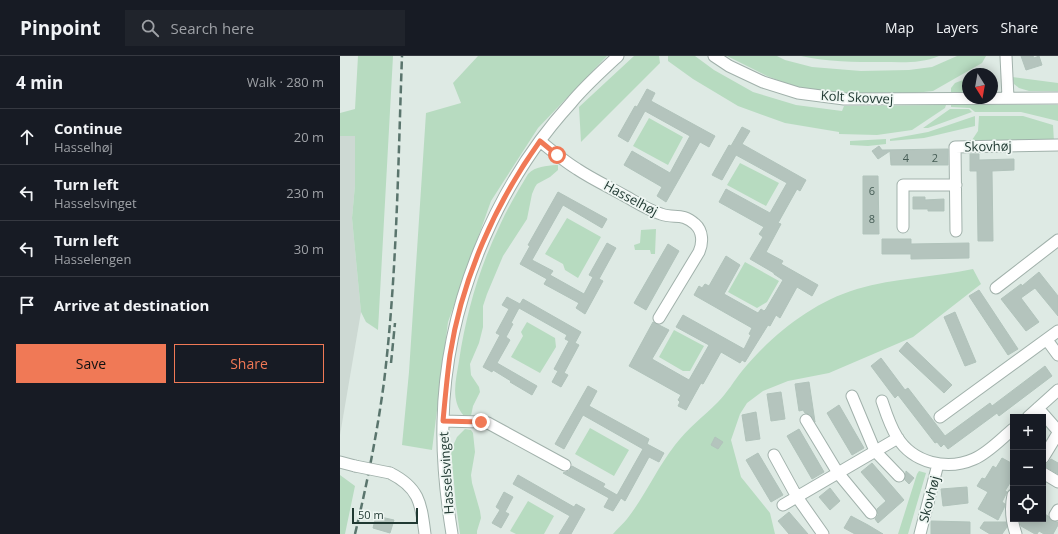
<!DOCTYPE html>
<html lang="en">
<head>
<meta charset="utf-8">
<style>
  :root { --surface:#171b24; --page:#20242c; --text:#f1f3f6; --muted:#9ea1a6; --line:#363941; --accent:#f07956 }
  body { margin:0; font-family:"Open Sans",sans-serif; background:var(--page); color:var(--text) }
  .controls { position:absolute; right:12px; bottom:12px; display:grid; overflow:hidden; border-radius:0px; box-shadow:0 2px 10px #0003 }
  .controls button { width:36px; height:36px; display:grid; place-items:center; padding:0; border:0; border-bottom:1px solid var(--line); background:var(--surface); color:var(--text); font:20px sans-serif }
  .compass { position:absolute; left:622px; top:12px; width:36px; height:36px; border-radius:50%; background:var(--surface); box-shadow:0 2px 10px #0003; rotate:169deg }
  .scale { position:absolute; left:12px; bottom:10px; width:66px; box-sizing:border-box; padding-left:4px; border:2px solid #203932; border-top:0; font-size:11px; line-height:14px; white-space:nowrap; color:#203932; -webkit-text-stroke:3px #eef6f2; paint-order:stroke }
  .stop { position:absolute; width:12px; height:12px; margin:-9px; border:3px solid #f07956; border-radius:50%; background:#fff }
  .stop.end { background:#f07956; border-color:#fff; box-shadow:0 1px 4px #0008 }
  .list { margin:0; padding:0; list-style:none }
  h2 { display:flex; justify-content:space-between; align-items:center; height:52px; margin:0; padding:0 16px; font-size:17px }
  h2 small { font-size:13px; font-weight:400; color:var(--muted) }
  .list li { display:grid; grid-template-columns:26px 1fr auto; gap:12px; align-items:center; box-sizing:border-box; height:56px; padding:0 16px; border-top:1px solid var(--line) }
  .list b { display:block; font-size:15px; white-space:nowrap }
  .list p { margin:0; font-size:13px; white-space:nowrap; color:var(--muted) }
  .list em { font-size:13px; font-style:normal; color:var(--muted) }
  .actions { display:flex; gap:8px; padding:12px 16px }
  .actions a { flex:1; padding:9px 0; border:1px solid var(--accent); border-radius:0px; text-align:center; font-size:14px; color:var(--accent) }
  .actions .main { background:var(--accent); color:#111 }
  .icon { flex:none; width:22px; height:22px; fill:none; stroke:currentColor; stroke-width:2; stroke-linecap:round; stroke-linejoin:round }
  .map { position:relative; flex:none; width:718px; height:478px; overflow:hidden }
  header { display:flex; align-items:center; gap:24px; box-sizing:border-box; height:56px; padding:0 20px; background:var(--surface); border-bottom:1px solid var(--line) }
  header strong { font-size:19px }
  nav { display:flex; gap:22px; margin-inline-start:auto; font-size:14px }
  .search { width:280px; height:36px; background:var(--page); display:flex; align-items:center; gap:10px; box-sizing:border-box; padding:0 14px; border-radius:0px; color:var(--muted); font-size:15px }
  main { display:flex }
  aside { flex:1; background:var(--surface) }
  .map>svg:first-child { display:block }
  .built { fill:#cdd9d3 }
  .green { fill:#b7dbc0 }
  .building { fill:#b4c4bd; stroke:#b1c3bb }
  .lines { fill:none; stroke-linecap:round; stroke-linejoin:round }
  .minor-casing { stroke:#a1b1ab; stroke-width:13 }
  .minor { stroke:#fff; stroke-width:11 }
  .rail { stroke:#5a756d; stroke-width:2.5; stroke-dasharray:8 4; stroke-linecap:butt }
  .minor-bridge-casing { stroke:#a1b1ab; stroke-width:13; stroke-linecap:butt }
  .minor-bridge { stroke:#fff; stroke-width:11 }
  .route { stroke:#f07956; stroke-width:5 }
  .labels { text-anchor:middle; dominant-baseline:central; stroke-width:3.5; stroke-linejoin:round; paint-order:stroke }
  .number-label { font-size:11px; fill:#455c55 }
  .street-label { font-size:13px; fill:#203932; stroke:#eef6f2 }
</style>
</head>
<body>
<header>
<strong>Pinpoint</strong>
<div class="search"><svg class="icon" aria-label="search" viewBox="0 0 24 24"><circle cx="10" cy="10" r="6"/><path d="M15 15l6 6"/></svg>Search here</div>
<nav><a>Map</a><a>Layers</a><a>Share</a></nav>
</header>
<main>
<aside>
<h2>4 min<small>Walk · 280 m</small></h2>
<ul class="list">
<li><svg class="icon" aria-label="ahead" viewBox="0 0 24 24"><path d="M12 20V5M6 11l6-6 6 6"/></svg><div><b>Continue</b><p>Hasselhøj</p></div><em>20 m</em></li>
<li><svg class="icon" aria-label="left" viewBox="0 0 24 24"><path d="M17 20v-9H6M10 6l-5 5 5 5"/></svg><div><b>Turn left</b><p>Hasselsvinget</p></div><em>230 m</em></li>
<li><svg class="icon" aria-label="left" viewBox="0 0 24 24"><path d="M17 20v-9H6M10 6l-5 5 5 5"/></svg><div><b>Turn left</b><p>Hasselengen</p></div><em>30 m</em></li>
<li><svg class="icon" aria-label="arrive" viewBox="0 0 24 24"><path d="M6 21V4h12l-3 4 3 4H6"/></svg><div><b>Arrive at destination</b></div></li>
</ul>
<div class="actions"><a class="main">Save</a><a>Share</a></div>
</aside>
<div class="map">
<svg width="718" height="478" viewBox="0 0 718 478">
  <rect width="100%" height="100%" fill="#deeae4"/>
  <path class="built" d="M0,80H15V129L12,162L21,256L0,379Z"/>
  <path class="green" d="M18,0H53L38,274L26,266L21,256L12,162L15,129V80H0V57L15,53Z
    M138,0H267L198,72L151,145L108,266L92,394L62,389L69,316L86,57L121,47L113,27Z
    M294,0H319L320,7L241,86L239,51Z
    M328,0H355L374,14L413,36L456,49L502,55L504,50L606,49L605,52L572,74L537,79L499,78V76L445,67L398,50L353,23L328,5Z
    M387,0H437L445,4L472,11L521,15L569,14L592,11L617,0H646L642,7L593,35L555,39H510L456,31L427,20Z
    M461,0H599C581,8 561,6 541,6C514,6 488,6 461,0Z
    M672,21L718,27V35H689L679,32L674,28Z
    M628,22V36H611V32L615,27Z
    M611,49H718V65L681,56H635L630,52L611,51Z
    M610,53H629L632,56L588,72H583Z
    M635,60V70L584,82L550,85V83L588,76Z
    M639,60H683L713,69L714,86L630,87L638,75Z
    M309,62L343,81L328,109L293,90Z
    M546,83V88L528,90L510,89V85Z
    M400,107L439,127L426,150L387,129Z
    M216,109H218V114L210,121L197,128L195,131L192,138L187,163L163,200L147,238L143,250V271L139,287L130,308L131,319L139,331L140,336L133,350L131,360H124C110,344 116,324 119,305C126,258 139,212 160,169C168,151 178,135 188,118C196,110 206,110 216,109Z
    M227,162L261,181L238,222L225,214L223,208L205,198Z
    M316,173L315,198H311L310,194H295L294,189L300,187L301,174Z
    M405,206L439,225L427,246L417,252L388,236Z
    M633,213L641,228L573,281L489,317L448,325L423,335L407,347L400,358L391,384L401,421L430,457L435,478H273C277,473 283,468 287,463C305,440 317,412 335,389C347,373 364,360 378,346C387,337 394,325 402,315C432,279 471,247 517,233C555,222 595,221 633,213Z
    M187,266L215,282L216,291L200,317L171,301L183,280L181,276Z
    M334,274L364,290L350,315H343L319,301Z
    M250,372L289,394L274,420L235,398Z
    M125,373L131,374L133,377L135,396L131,419L132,427L140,455L141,462L137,475V478H120L116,449L111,394L117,381Z
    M579,415L586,417L568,478H558L577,418Z
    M0,419L15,430L5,478H0Z
    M188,445L214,460L204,478H176L170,475Z"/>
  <path class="building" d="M681,0H693L694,2L699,0L702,9L686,14Z
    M307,33L315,37L311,45L375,80L369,91L360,86L326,146L317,140L322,131L284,109L292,95L330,117L350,80L305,55L288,86L278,80L295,50L297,51Z
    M402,71L410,75L402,88L466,124L460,135L457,133L438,167L441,168L426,196L443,205L441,208L478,229L472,240L457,231L440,262L436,259L430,270L428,269L405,306L402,304L400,307L381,296L363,328L361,327L346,354L338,350L340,346L338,344L341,339L289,310L313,266L329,274L312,303L349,324L369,289L336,271L343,259L404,293L411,279L409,278L412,272L354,239L359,230L362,232L365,228L369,230L386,200L400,209L384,238L418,257L421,253L424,255L426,253L443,224L434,218V217L410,203L423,181L419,178L424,171L379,146L386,133L430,157L447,127L396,99L382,124L372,119L389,89L391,90Z
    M539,90L542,94L608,93V109H551L550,95L538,103L532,95Z
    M630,98H639V104L674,103V114L652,115L653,185H638L637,115H630Z
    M523,120H538L539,178H523Z
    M218,136L267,163L262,172L223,149L192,204L213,215L210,219L244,238L253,221L249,219L267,187L276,192L259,223L263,225L245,258L236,252L239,247L204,228L207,223L180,208L190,190L188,189Z
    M573,141H585V144L604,143V155H588V153H573Z
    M542,183H571V188L629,187V202L571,203V198H542Z
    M328,188L339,195L306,254L294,247Z
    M699,216L718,240V260L695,232L681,242L699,266L686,275L661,243L681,228L682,230Z
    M639,234L678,293L668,299L629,240Z
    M167,241L180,248L183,243L241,276L235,287L239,289L224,317L228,319L221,331L212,326L218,315L214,313L229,285L225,283L227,279L179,252L171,267L173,268L166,281L170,284L157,307L197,330L192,339L170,326L171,325L153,314L152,316L143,311L160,279L156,277L169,253L162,249Z
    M615,256L636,306L625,310L604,261Z
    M567,286L612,329L604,337L559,295Z
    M541,302L565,334L568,332L605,380L650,347L652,350L705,310L712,320L659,360L657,357L608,393L604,388L601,391L597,386L595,387L558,339L555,342L531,310Z
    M469,326L475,366L470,358L465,357L463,354L459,355L455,328Z
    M248,330L257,335L249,350L309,383L307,388L324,397L319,406L309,401L285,445L281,442L273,455L264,451L269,442L223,417L229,415L232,410L265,428L263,431L277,439L303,393L243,359L224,393L215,388Z
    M441,336L445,363L431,365L427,338Z
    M499,349L524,392L512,399L487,357Z
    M416,356L420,383L406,385L402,359Z
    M459,373L484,416L472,423L447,380Z
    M375,381L383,386L378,393L371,389Z
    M418,397L443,439L431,446L406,404Z
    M662,402L673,408V422L665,435L667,436L662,446L665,448L664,452L658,464L638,453L648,436L637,430L642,422L645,423L653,410L656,412Z
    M711,403L718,407V418L703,409L707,408Z
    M532,407L564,444L538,467L535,463L538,459L537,453L546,445L521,416Z
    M566,415L574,422L569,428L565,424Z
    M178,419L234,451L236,448L245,453L231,478H219L230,460L173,428Z
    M627,431L628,447L603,450L601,433Z
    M490,432L500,445L490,454L479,441Z
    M164,436L173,441L165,456L169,458L161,472L152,467L160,454L156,451Z
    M449,456L468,478H449L438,465Z
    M703,457L708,460L712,465L718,466V469L713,478H704L699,475L697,478H695L681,470L679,463H703Z
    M36,460L54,464L50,477L33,472Z
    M511,460L528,469L543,478H515L504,472Z
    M591,465L630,466V478H591Z
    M644,466H666L667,471L662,478H650L640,472Z"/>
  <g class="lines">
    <defs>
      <path id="minor" d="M374,0L389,10L423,26L458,37L504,43L718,42
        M666,0L668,42
        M200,85C212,95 224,105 237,113C252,123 269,131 285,140C296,146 308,154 321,158C334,163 342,156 355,168C363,175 363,187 359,196L319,262
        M563,171V129H616
        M616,175L615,91L718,89
        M656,232L718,184
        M707,284L718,299
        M512,340L535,395L559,420
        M542,345C546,357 550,370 557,381C573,407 607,415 634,403C648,397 661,383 673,373
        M698,352L718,375
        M600,361L718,275
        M688,361L718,334
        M466,364L498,417L531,457
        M103,365L141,366L148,367L225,409
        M434,399L457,441L483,478
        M703,402L718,377
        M0,406L15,410
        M50,417C80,432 81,448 85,478
        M703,417L718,426
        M673,439C670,453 671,464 676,478
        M443,449L558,382
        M715,459L718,454
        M112,478C106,441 102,404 103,366C105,252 154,131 231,47C245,30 262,15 278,0
        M580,478L598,408"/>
    </defs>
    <use href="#minor" class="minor-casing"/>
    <use href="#minor" class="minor"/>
    <path class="rail" d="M51,307L55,267
      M15,478C27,428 37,378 44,326C57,218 58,109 62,0"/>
    <defs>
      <path id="minor-bridge" d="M15,410L50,417"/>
    </defs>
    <use href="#minor-bridge" class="minor-bridge-casing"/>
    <use href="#minor-bridge" class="minor-bridge"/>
  </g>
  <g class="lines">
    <path class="route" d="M141,366L103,365C105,343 107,321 110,299C122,222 155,148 200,85L217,99"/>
  </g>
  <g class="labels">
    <g class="number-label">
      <text x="566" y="101">4</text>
      <text x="595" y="101">2</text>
      <text x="532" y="134">6</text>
      <text x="532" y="162">8</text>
    </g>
    <g class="street-label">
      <text transform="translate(517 41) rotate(3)">Kolt Skovvej</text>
      <text transform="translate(648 90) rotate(-1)">Skovhøj</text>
      <text transform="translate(291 142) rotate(28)">Hasselhøj</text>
      <text transform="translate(106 417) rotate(-94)">Hasselsvinget</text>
      <text transform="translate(589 443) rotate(-75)">Skovhøj</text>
    </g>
  </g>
</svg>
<div class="controls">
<button>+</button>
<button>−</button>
<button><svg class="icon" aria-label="locate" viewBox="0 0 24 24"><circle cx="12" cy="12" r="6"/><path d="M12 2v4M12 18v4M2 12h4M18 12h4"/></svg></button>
</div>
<svg class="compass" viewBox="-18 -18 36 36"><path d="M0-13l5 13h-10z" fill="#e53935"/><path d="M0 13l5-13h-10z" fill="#9ea1a6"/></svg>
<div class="scale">50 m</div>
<div class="stop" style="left:217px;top:99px"></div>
<div class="stop end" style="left:141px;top:366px"></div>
</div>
</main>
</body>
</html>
